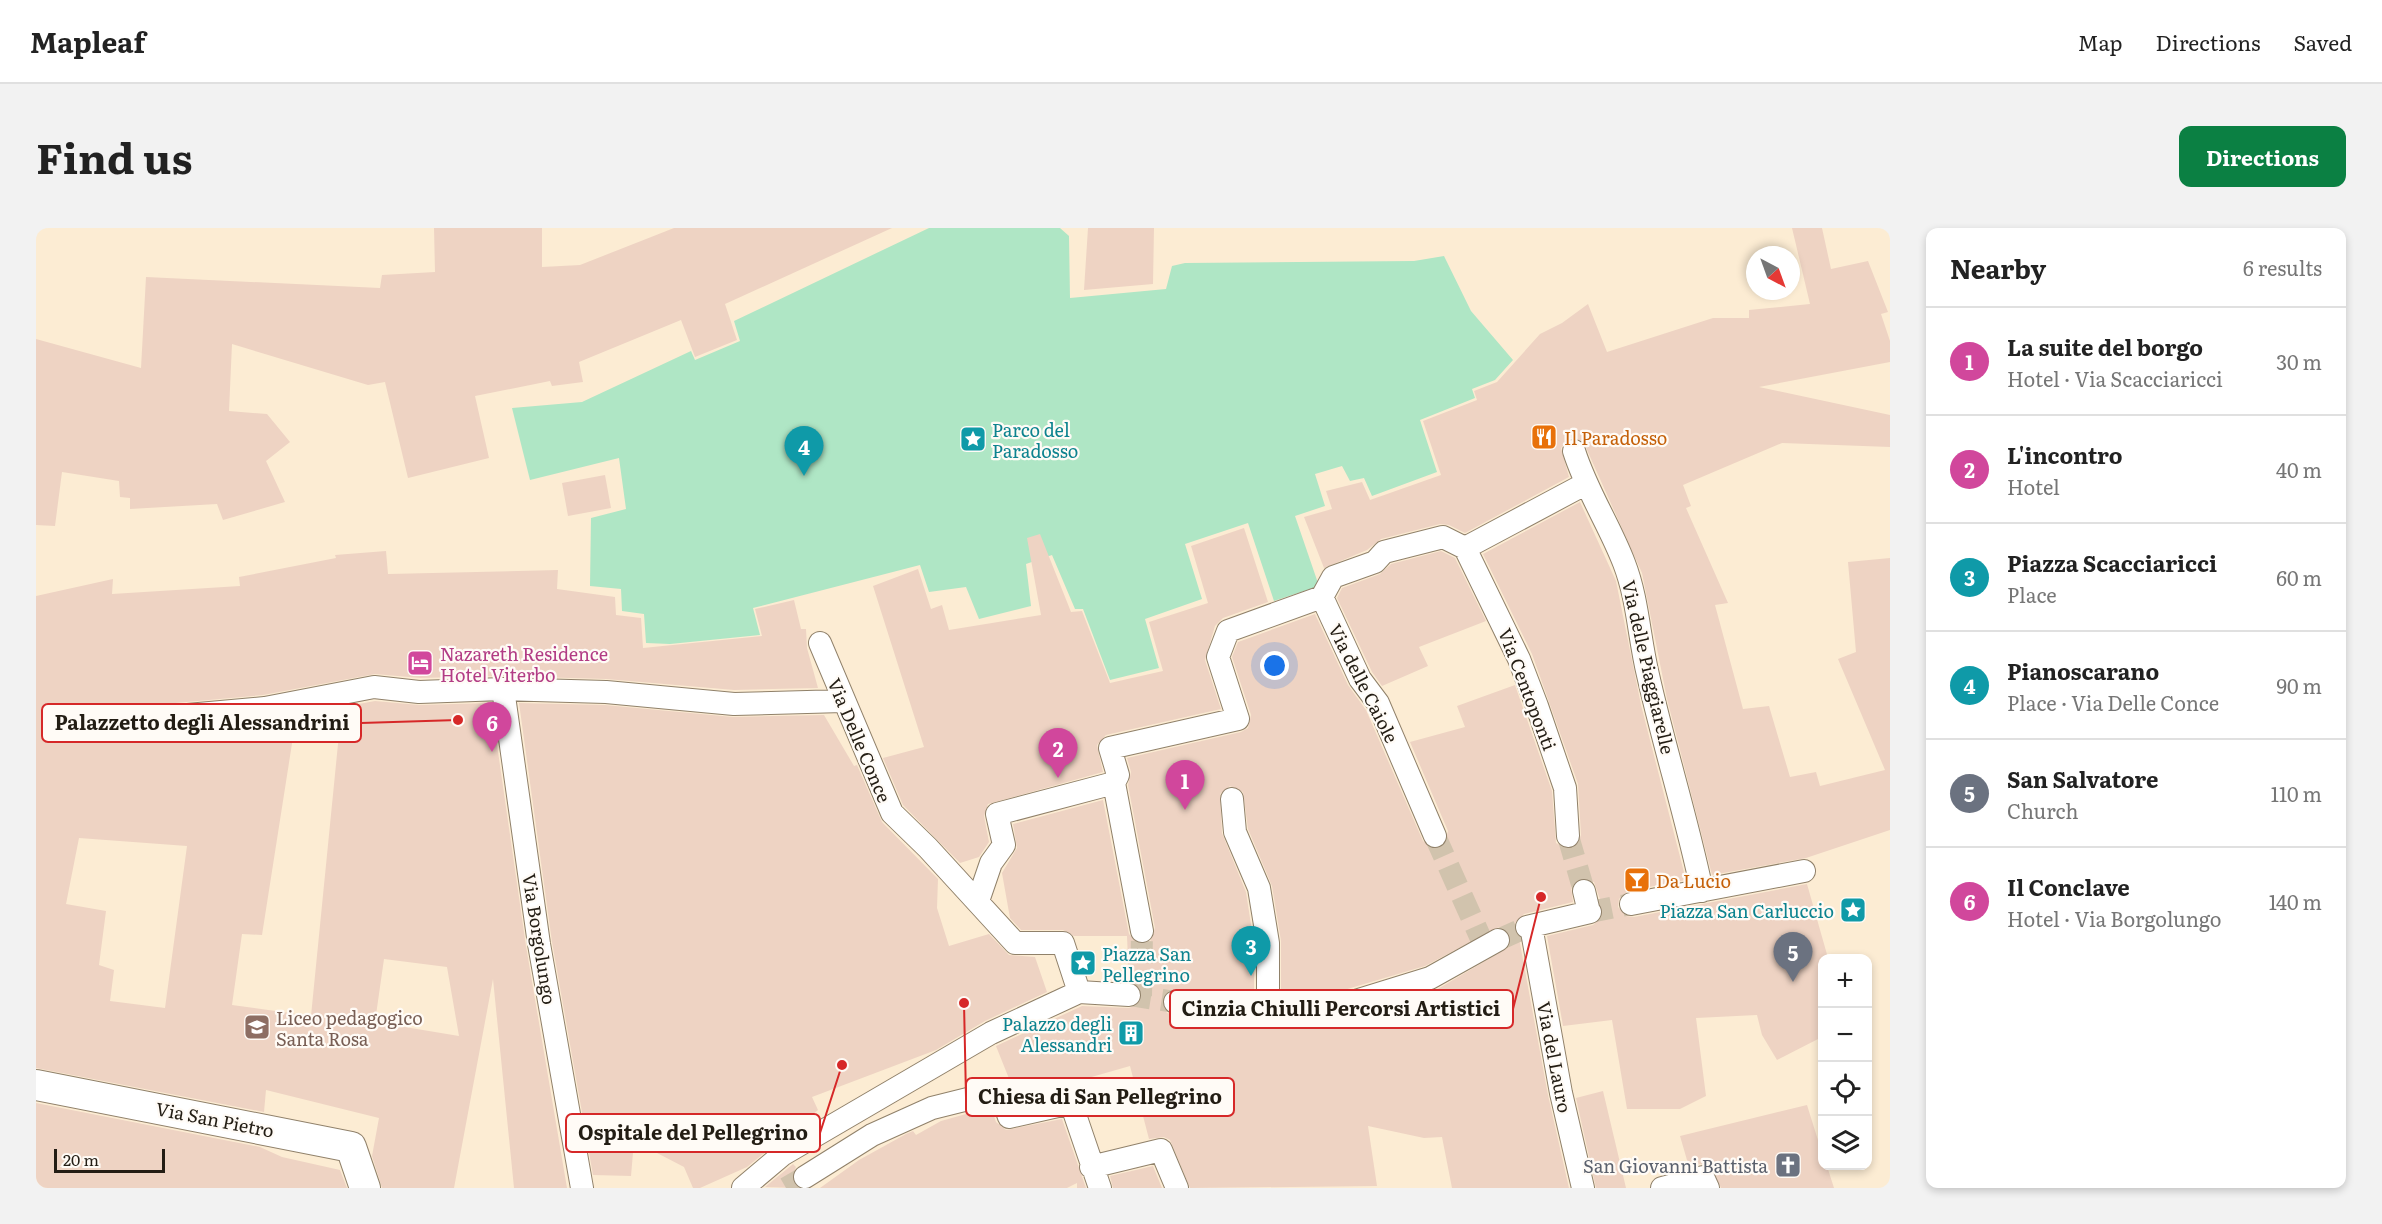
<!DOCTYPE html>
<html lang="en">
<head>
<meta charset="utf-8">
<style>
  :root { --surface:#fff; --page:#f2f2f2; --text:#222; --muted:#767676; --line:#e0e0e0; --accent:#0b8043 }
  body { margin:0; font-family:Literata,serif; background:var(--page); color:var(--text) }
  .controls { position:absolute; right:18px; bottom:18px; display:grid; overflow:hidden; border-radius:12px; box-shadow:0 3px 9px #0003 }
  .controls button { width:54px; height:54px; display:grid; place-items:center; padding:0; border:0; border-bottom:2px solid var(--line); background:var(--surface); color:var(--text); font:30px sans-serif }
  .compass { position:absolute; left:1710px; top:18px; width:54px; height:54px; border-radius:50%; background:var(--surface); box-shadow:0 3px 9px #0003; rotate:139deg }
  .scale { position:absolute; left:18px; bottom:15px; width:111px; box-sizing:border-box; padding-left:6px; border:3px solid #231d14; border-top:0; font-size:16px; line-height:21px; white-space:nowrap; color:#231d14; -webkit-text-stroke:4px #fffbf6; paint-order:stroke }
  .you { position:absolute; left:1239px; top:438px; width:21px; height:21px; margin:-15px; border:4px solid #fff; border-radius:50%; background:#1a73e8; box-shadow:0 0 0 9px #1a73e833 }
  .badge { display:grid; place-items:center; width:39px; height:39px; border-radius:50%; background:var(--accent); color:#fff; font-size:20px; font-weight:700 }
  .pin { position:absolute; translate:-50% -50px; filter:drop-shadow(0 2px 3px #0008) }
  .pin::after { content:''; position:absolute; top:32px; width:21px; height:18px; background:inherit; clip-path:polygon(0 0,100% 0,50% 100%) }
  .list { margin:0; padding:0; list-style:none }
  h2 { display:flex; justify-content:space-between; align-items:center; height:78px; margin:0; padding:0 24px; font-size:26px }
  h2 small { font-size:20px; font-weight:400; color:var(--muted) }
  .list li { display:grid; grid-template-columns:39px 1fr auto; gap:18px; align-items:center; box-sizing:border-box; height:108px; padding:0 24px; border-top:2px solid var(--line) }
  .list b { display:block; font-size:22px; white-space:nowrap }
  .list p { margin:0; font-size:20px; white-space:nowrap; color:var(--muted) }
  .list em { font-size:20px; font-style:normal; color:var(--muted) }
  .icon { flex:none; width:33px; height:33px; fill:none; stroke:currentColor; stroke-width:2; stroke-linecap:round; stroke-linejoin:round }
  .map { position:relative; flex:none; width:1854px; height:960px; overflow:hidden; border-radius:12px }
  header { display:flex; align-items:center; gap:36px; box-sizing:border-box; height:84px; padding:0 30px; background:var(--surface); border-bottom:2px solid var(--line) }
  header strong { font-size:28px }
  nav { display:flex; gap:33px; margin-inline-start:auto; font-size:21px }
  .intro { display:flex; align-items:center; justify-content:space-between; box-sizing:border-box; height:144px; padding:0 36px }
  h1 { margin:0; font-size:42px }
  .button { padding:15px 27px; border-radius:12px; background:var(--accent); color:#fff; font-size:21px; font-weight:700 }
  main { display:flex; gap:36px; padding:0 36px }
  aside { flex:1; background:var(--surface); border-radius:12px; box-shadow:0 3px 9px #0003 }
  .map>svg:first-child { display:block }
  .green { fill:#afe6c5 }
  .building { fill:#eed3c3; fill-rule:evenodd }
  .lines { fill:none; stroke-linecap:round; stroke-linejoin:round }
  .pedestrian-tunnel { stroke:#d1c3ad; stroke-width:22; stroke-dasharray:22 11; stroke-linecap:butt }
  .pedestrian-casing { stroke:#90816a; stroke-width:24 }
  .minor-casing { stroke:#90816a; stroke-width:32 }
  .pedestrian { stroke:#fff; stroke-width:22 }
  .minor { stroke:#fff; stroke-width:30 }
  .labels { text-anchor:middle; dominant-baseline:central; stroke-width:4.5; stroke-linejoin:round; paint-order:stroke }
  .culture-label { font-size:18px; fill:#0d838f; stroke:#fffbf6; text-anchor:start }
  .food-label { font-size:18px; fill:#c56008; stroke:#fffbf6; text-anchor:start }
  .hotel-label { font-size:18px; fill:#b23c85; stroke:#fffbf6; text-anchor:start }
  .street-label { font-size:18px; fill:#231d14; stroke:#fffbf6 }
  .education-label { font-size:18px; fill:#785e54; stroke:#fffbf6; text-anchor:start }
  .worship-label { font-size:18px; fill:#5b616d; stroke:#fffbf6; text-anchor:end }
  .leader { fill:none; stroke:#d62828; stroke-width:2 }
  .callout-dot { fill:#d62828; stroke:#fffbf6; stroke-width:2 }
  .callout { fill:#fffbf6; stroke:#d62828; stroke-width:2 }
  .callout-label { font-size:20px; text-anchor:middle; font-weight:bold; fill:#231d14 }
</style>
</head>
<body>
<header>
<strong>Mapleaf</strong>
<nav><a>Map</a><a>Directions</a><a>Saved</a></nav>
</header>
<div class="intro"><h1>Find us</h1><a class="button">Directions</a></div>
<main>
<div class="map">
<svg width="1854" height="960" viewBox="0 0 1854 960">
  <rect width="100%" height="100%" fill="#fcecd3"/>
  <path class="green" d="M893,0H1024L1033,8L1034,70L1130,61L1136,38L1149,35L1378,33L1408,28L1435,83L1477,132L1459,152L1436,161L1439,170L1384,192L1401,244L1336,268L1328,250L1314,253L1306,238L1279,246L1289,278L1259,288L1283,358L1238,373L1212,295L1149,316L1166,371L1109,391L1123,440L1074,452L1047,381H1039L1016,327L990,336L995,378L943,391L930,359L893,364L884,337L717,380L724,407L634,416L610,415L608,386L586,383L585,361L554,358L555,290L590,281L583,230L494,252L476,180L546,174L655,123L659,132L704,113L698,93Z"/>
  <path class="building" d="M398,0H506V39L544,37L638,0H856L689,76L701,112L659,129L645,92L543,134L547,154L516,158L514,153L439,168L453,230L372,250L349,154L332,157L196,116L193,183L231,186L254,214L230,233L249,274L187,292L181,276L94,281V270L84,269L83,253L26,244L19,298L0,297V111L105,140L110,49L344,60L346,47L399,44Z
    M1052,0H1118L1117,56L1048,62Z
    M1756,0H1786L1795,41L1832,33L1852,84L1845,86L1854,113V134L1723,159L1854,187V219L1746,215L1647,257L1655,278L1650,280L1692,375L1679,377L1707,481L1733,478L1754,549L1780,544L1784,558L1849,542L1802,431L1820,424L1812,334L1854,330V602L1770,630L1676,647L1631,471L1606,345L1547,213L1534,210L1525,220L1533,249L1429,305L1413,297L1404,296L1345,311L1331,322L1288,340L1268,289L1296,281L1290,263L1326,254L1334,272L1405,247L1387,193L1441,172L1438,163L1461,154L1504,106L1526,95L1552,76L1571,124L1677,90H1713V82L1774,76Z
    M569,247L575,280L532,288L526,255Z
    M1544,274L1580,353L1605,477L1650,652L1592,663L1583,671L1582,679L1590,688L1598,689L1771,656L1792,730H1786V809L1741,832L1726,807L1721,787L1660,790L1670,868L1644,881H1591L1576,792L1527,798L1511,708L1557,697L1567,688V680L1558,654L1545,650L1535,659L1537,674L1488,686L1478,696V703L1483,710L1512,867L1533,960H1416L1406,909L1388,910L1332,898L1341,958L1154,960L1134,912L1128,909L1113,911L1094,838L1024,858L1025,863L982,873L960,818L1046,778L1093,780L1104,775L1106,767L1101,756L1093,753L1091,708H1038L1027,702H985L974,690L966,645L981,620L977,596L1067,572L1093,706L1101,715L1114,714L1119,700L1092,557L1095,544L1091,530L1205,504L1212,500L1215,487L1196,429L1202,414L1279,386L1312,457L1330,482L1387,613L1397,621L1409,616L1412,603L1374,514L1429,499L1421,478L1479,457L1516,563L1520,615L1532,621L1540,619L1545,607L1542,556L1496,426L1447,326ZM1194,558L1207,564L1212,601L1236,658L1245,713V763L1253,769L1255,776L1253,783L1242,789L1188,788L1182,786L1176,775L1183,763L1218,762V716L1210,664L1186,605L1184,566ZM1463,699L1474,706L1473,719L1400,762L1317,788H1309L1300,780V771L1308,762L1389,738ZM1140,761L1168,765L1173,777L1171,784L1159,789L1131,785L1126,772L1128,766Z
    M1208,300L1232,374L1187,390L1179,398L1169,432L1185,481L1070,507L1061,517L1067,544L952,576L948,588L953,614L943,629L924,635L867,577L847,530L888,519L837,358L882,341L895,381L906,377L913,402L1005,387L991,310L1004,306L1035,384L1046,383L1074,455L1127,443L1113,394L1172,375L1155,318Z
    M350,323L352,346L522,342L521,361L579,369L580,387L605,390L607,420L726,408L719,381L758,372L765,401H770L771,420L782,460L698,462L570,451L467,448L384,450L339,446L227,467L73,481L62,489L63,502L75,507L230,493L339,473L383,477L455,475L490,718L531,960H478L457,751L418,960H346L336,928L343,890L230,862L228,884L0,840V368L77,351L76,366L204,358L203,349L300,330L299,327ZM260,490L304,496L275,788L196,777L206,706L226,707ZM43,610L151,618L129,780L74,773L78,742L63,737L70,683L30,676ZM348,731L411,739L423,808L339,794Z
    M1405,323L1419,330L1450,393L1383,419L1392,438L1346,458L1336,444L1301,370L1306,360L1344,346L1355,336Z
    M483,475L569,477L697,489L788,487L818,538L821,537L846,594L902,651L901,680L913,718L953,706L973,727L999,729L1011,764L949,793L900,822L776,869L782,882L711,939L664,960H657L648,939L598,913L595,948L557,947L516,714Z
    M1567,863L1590,960H1560L1540,870Z
    M0,875L224,919L246,929L304,942L311,960H0Z
    M1771,877L1786,925V938H1791L1798,960H1685L1675,938L1664,936L1653,939L1644,908Z
    M955,879L960,894L970,902L1026,891L1050,960H1041V955L1031,960H784L823,932L870,906L877,903L880,907L905,893Z
    M757,936L760,939L756,950L762,960L729,959Z
    M1117,938L1126,960H1077L1074,948Z"/>
  <g class="lines">
    <path class="pedestrian-tunnel" d="M1399,608L1446,713
      M1532,608L1548,663
      M1554,684L1595,676
      M1462,712L1491,699
      M1093,767L1139,774
      M1105,768L1106,703
      M1242,776L1313,775
      M750,960L769,949"/>
    <defs>
      <path id="pedestrian" d="M1538,223C1551,264 1573,296 1588,335C1602,371 1603,410 1612,447C1628,519 1651,590 1666,663
        M1429,320L1483,431L1501,478L1529,560L1532,608
        M1286,369L1324,451L1342,475L1399,608
        M784,415L856,585L892,620L979,715H1027L1043,764
        M467,461L503,716L546,960
        M74,494L229,480L338,459L383,464L467,461L570,464L698,476L807,473
        M1078,555L1082,547L1074,520L1202,491L1182,429L1192,403L1286,369L1297,349L1339,334L1348,324L1407,309L1429,320L1549,256
        M1078,555L1106,703
        M1196,571L1199,604L1223,660L1232,715V776
        M1548,663L1553,684
        M942,673L955,635L968,617L961,586L1078,555
        M1595,676L1768,643
        M1495,698L1525,865L1547,960
        M1491,699L1554,684
        M1139,774L1160,776
        M1189,775L1242,776
        M1313,775L1394,750L1462,712
        M1055,939L1125,922L1141,960
        M769,949L836,907L896,880L964,863L973,889L1035,875L1064,960
        M707,960L746,927L955,805L1043,764L1093,767
        M1626,960L1667,949L1672,960"/>
      <path id="minor" d="M0,857L315,919L329,960"/>
    </defs>
    <use href="#pedestrian" class="pedestrian-casing"/>
    <use href="#minor" class="minor-casing"/>
    <use href="#pedestrian" class="pedestrian"/>
    <use href="#minor" class="minor"/>
  </g>
  <defs>
    <symbol id="restaurant-square" viewBox="-11 -11 22 22"><rect x="-9" y="-9" width="18" height="18" rx="4" fill="#e8710a" stroke="#fffbf6"/><path d="M-5-6h1v4h1v-4h1v4h1v-4h1v5L-1.5 .5V6h-2V.5L-5-1ZM5-6V6H3V1.5H1.5Q1.5-4 5-6Z" fill="#fff"/></symbol>
    <symbol id="sight-square" viewBox="-11 -11 22 22"><rect x="-9" y="-9" width="18" height="18" rx="4" fill="#0f9aa8" stroke="#fffbf6"/><path d="M0-6L1.8-2.2L6-1.7L2.9 1.2L3.7 5.4L0 3.3L-3.7 5.4L-2.9 1.2L-6-1.7L-1.8-2.2Z" fill="#fff"/></symbol>
    <symbol id="hotel-square" viewBox="-11 -11 22 22"><rect x="-9" y="-9" width="18" height="18" rx="4" fill="#d1479c" stroke="#fffbf6"/><path d="M-6-4.5h1.5V1H6V5H4.5V3h-9V5H-6ZM-4 0a1.8 1.8 0 1 1 3.6 0ZM.5 0V-2.5h3Q6-2.5 6 0Z" fill="#fff"/></symbol>
    <symbol id="bar-square" viewBox="-11 -11 22 22"><rect x="-9" y="-9" width="18" height="18" rx="4" fill="#e8710a" stroke="#fffbf6"/><path d="M-6-5H6L.8 .8V4.5H3.5V6h-7V4.5H-.8V.8Z" fill="#fff"/></symbol>
    <symbol id="school-square" viewBox="-11 -11 22 22"><rect x="-9" y="-9" width="18" height="18" rx="4" fill="#8d6e63" stroke="#fffbf6"/><path d="M0-5L7-2L0 1L-7-2ZM-4 1L0 2.5L4 1V4Q0 6-4 4Z" fill="#fff"/></symbol>
    <symbol id="building-square" viewBox="-11 -11 22 22"><rect x="-9" y="-9" width="18" height="18" rx="4" fill="#0f9aa8" stroke="#fffbf6"/><path d="M-4-6H4V6H1V3H-1V6H-4ZM-2.5-4.3h1.7v1.8h-1.7ZM.8-4.3h1.7v1.8H.8ZM-2.5-1h1.7V.8h-1.7ZM.8-1h1.7V.8H.8Z" fill="#fff"/></symbol>
    <symbol id="church-square" viewBox="-11 -11 22 22"><rect x="-9" y="-9" width="18" height="18" rx="4" fill="#6b7280" stroke="#fffbf6"/><path d="M-1.2-6h2.4v3.5h3.3v2.4h-3.3V6h-2.4V-.1h-3.3v-2.4h3.3Z" fill="#fff"/></symbol>
  </defs>
  <g fill-rule="evenodd">
    <use href="#restaurant-square" x="1493" y="194" width="30" height="30"/>
    <use href="#sight-square" x="922" y="196" width="30" height="30"/>
    <use href="#hotel-square" x="369" y="420" width="30" height="30"/>
    <use href="#bar-square" x="1586" y="637" width="30" height="30"/>
    <use href="#sight-square" x="1802" y="667" width="30" height="30"/>
    <use href="#sight-square" x="1032" y="720" width="30" height="30"/>
    <use href="#school-square" x="206" y="784" width="30" height="30"/>
    <use href="#building-square" x="1080" y="790" width="30" height="30"/>
    <use href="#church-square" x="1737" y="922" width="30" height="30"/>
  </g>
  <g class="labels">
    <g class="culture-label">
      <text x="956" y="201">Parco del<tspan x="956" dy="21">Paradosso</tspan></text>
      <text x="1798" y="682" text-anchor="end">Piazza San Carluccio</text>
      <text x="1066" y="725">Piazza San<tspan x="1066" dy="21">Pellegrino</tspan></text>
      <text x="1076" y="795" text-anchor="end">Palazzo degli<tspan x="1076" dy="21">Alessandri</tspan></text>
    </g>
    <g class="food-label">
      <text x="1528" y="209">Il Paradosso</text>
      <text x="1620" y="652">Da Lucio</text>
    </g>
    <g class="hotel-label">
      <text x="404" y="425">Nazareth Residence<tspan x="404" dy="21">Hotel Viterbo</tspan></text>
    </g>
    <g class="street-label">
      <text transform="translate(1613 439) rotate(77)">Via delle Piaggiarelle</text>
      <text transform="translate(1328 455) rotate(63)">Via delle Caiole</text>
      <text transform="translate(1492 461) rotate(69)">Via Centoponti</text>
      <text transform="translate(824 512) rotate(67)">Via Delle Conce</text>
      <text transform="translate(504 711) rotate(81)">Via Borgolungo</text>
      <text transform="translate(1519 829) rotate(79)">Via del Lauro</text>
      <text transform="translate(179 891) rotate(11)">Via San Pietro</text>
    </g>
    <g class="education-label">
      <text x="240" y="789">Liceo pedagogico<tspan x="240" dy="21">Santa Rosa</tspan></text>
    </g>
    <g class="worship-label">
      <text x="1732" y="937">San Giovanni Battista</text>
    </g>
  </g>
  <path class="leader" d="M422 492L325 495M1505 669L1477 781M928 775L930 869M806 837L784 905"/>
  <g class="callout-dot">
    <circle cx="422" cy="492" r="6"/>
    <circle cx="1505" cy="669" r="6"/>
    <circle cx="928" cy="775" r="6"/>
    <circle cx="806" cy="837" r="6"/>
  </g>
  <g class="callout">
    <rect x="6" y="476" width="319" height="38" rx="6"/>
    <rect x="1134" y="762" width="343" height="38" rx="6"/>
    <rect x="930" y="850" width="268" height="38" rx="6"/>
    <rect x="530" y="886" width="254" height="38" rx="6"/>
  </g>
  <g class="callout-label">
    <text x="166" y="502">Palazzetto degli Alessandrini</text>
    <text x="1305" y="788">Cinzia Chiulli Percorsi Artistici</text>
    <text x="1064" y="876">Chiesa di San Pellegrino</text>
    <text x="657" y="912">Ospitale del Pellegrino</text>
  </g>
</svg>
<div class="controls">
<button>+</button>
<button>−</button>
<button><svg class="icon" aria-label="locate" viewBox="0 0 24 24"><circle cx="12" cy="12" r="6"/><path d="M12 2v4M12 18v4M2 12h4M18 12h4"/></svg></button>
<button><svg class="icon" aria-label="layers" viewBox="0 0 24 24"><path d="M12 4l9 5-9 5-9-5zM3 14l9 5 9-5"/></svg></button>
</div>
<svg class="compass" viewBox="-18 -18 36 36"><path d="M0-13l5 13h-10z" fill="#e53935"/><path d="M0 13l5-13h-10z" fill="#767676"/></svg>
<div class="scale">20 m</div>
<div class="you"></div>
<div class="pin badge" style="left:1149px;top:582px;background:#d1479c">1</div>
<div class="pin badge" style="left:1022px;top:550px;background:#d1479c">2</div>
<div class="pin badge" style="left:1215px;top:748px;background:#0f9aa8">3</div>
<div class="pin badge" style="left:768px;top:248px;background:#0f9aa8">4</div>
<div class="pin badge" style="left:1757px;top:754px;background:#6b7280">5</div>
<div class="pin badge" style="left:456px;top:524px;background:#d1479c">6</div>
</div>
<aside>
<h2>Nearby<small>6 results</small></h2>
<ul class="list">
<li><span class="badge" style="background:#d1479c">1</span><div><b>La suite del borgo</b><p>Hotel · Via Scacciaricci</p></div><em>30 m</em></li>
<li><span class="badge" style="background:#d1479c">2</span><div><b>L'incontro</b><p>Hotel</p></div><em>40 m</em></li>
<li><span class="badge" style="background:#0f9aa8">3</span><div><b>Piazza Scacciaricci</b><p>Place</p></div><em>60 m</em></li>
<li><span class="badge" style="background:#0f9aa8">4</span><div><b>Pianoscarano</b><p>Place · Via Delle Conce</p></div><em>90 m</em></li>
<li><span class="badge" style="background:#6b7280">5</span><div><b>San Salvatore</b><p>Church</p></div><em>110 m</em></li>
<li><span class="badge" style="background:#d1479c">6</span><div><b>Il Conclave</b><p>Hotel · Via Borgolungo</p></div><em>140 m</em></li>
</ul>
</aside>
</main>
</body>
</html>
